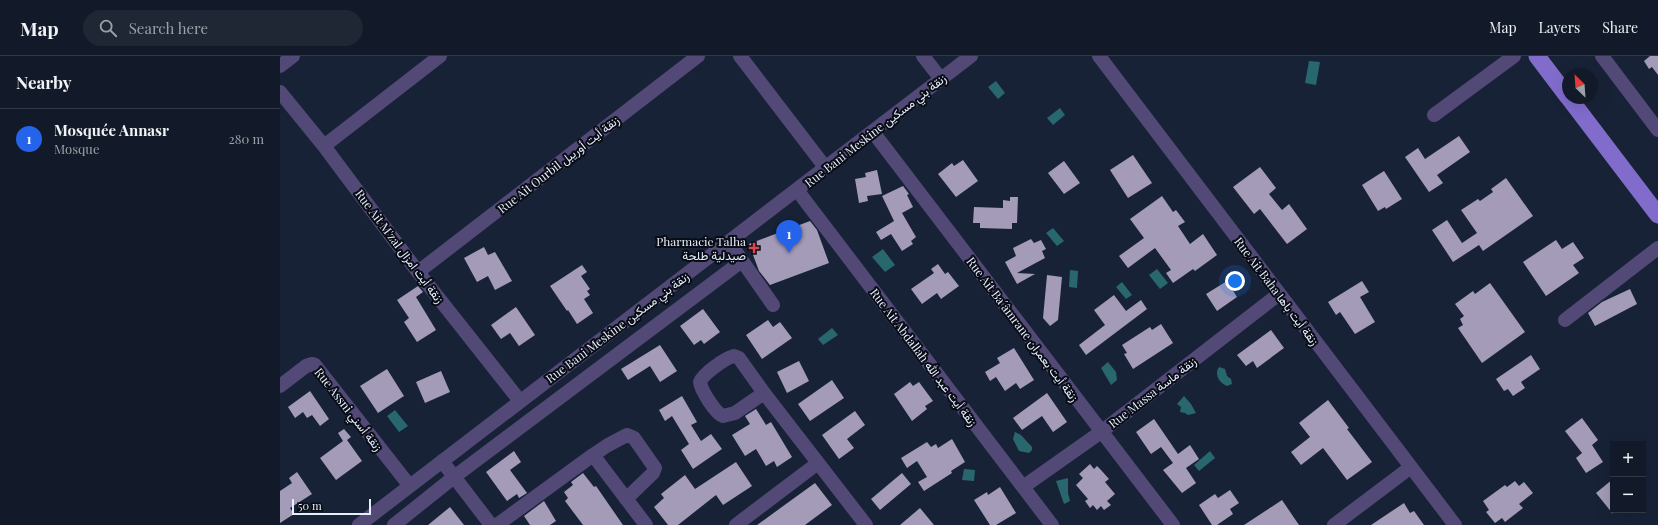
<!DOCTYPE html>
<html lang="en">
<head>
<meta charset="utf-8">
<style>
  :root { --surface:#121a29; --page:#1f2735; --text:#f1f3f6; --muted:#9ca1a8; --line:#313846; --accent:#2563eb }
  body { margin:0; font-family:"Playfair Display",Vazirmatn,serif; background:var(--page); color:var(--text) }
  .controls { position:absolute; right:12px; bottom:12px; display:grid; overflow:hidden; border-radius:0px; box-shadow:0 4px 16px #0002 }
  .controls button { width:36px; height:36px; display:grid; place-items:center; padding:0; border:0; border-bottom:1px solid var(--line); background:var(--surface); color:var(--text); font:20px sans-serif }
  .compass { position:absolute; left:1282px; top:12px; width:36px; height:36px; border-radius:50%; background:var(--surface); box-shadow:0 4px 16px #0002; rotate:335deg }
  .scale { position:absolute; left:12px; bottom:10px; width:79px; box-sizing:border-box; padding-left:4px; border:2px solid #e7eefd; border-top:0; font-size:11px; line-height:14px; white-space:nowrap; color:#e7eefd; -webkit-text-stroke:3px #080c15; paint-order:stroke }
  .you { position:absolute; left:955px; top:225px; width:14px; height:14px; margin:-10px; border:3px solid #fff; border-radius:50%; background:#1a73e8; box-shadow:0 0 0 6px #1a73e833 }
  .badge { display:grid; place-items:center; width:26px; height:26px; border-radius:50%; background:var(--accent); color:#fff; font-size:13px; font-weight:700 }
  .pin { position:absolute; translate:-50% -33px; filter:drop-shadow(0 1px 2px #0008) }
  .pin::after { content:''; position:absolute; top:21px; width:14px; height:12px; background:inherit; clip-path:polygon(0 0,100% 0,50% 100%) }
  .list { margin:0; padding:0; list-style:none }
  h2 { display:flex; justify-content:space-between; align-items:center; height:52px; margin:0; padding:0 16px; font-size:17px }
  h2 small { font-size:13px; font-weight:400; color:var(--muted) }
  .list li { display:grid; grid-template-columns:26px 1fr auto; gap:12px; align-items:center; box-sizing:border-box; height:60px; padding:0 16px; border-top:1px solid var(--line) }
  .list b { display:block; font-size:15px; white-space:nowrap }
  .list p { margin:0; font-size:13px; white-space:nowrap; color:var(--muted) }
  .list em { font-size:13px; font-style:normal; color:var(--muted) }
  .icon { flex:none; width:22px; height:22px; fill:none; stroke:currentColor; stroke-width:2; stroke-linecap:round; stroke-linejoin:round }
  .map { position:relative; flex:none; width:1378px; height:469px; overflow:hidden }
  header { display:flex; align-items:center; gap:24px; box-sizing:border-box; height:56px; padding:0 20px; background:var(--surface); border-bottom:1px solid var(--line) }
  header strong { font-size:19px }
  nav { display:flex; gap:22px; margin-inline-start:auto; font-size:14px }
  .search { width:280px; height:36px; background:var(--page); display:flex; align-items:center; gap:10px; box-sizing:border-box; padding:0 14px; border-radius:22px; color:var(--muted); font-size:15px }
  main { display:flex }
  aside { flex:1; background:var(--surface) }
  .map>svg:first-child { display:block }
  .water { fill:#27676d }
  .building { fill:#a39bb8 }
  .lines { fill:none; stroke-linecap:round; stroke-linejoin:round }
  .minor { stroke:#524977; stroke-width:14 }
  .major { stroke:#816ccc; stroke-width:17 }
  .health-dot { fill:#e0444e; stroke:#080c15; stroke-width:1.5 }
  .labels { text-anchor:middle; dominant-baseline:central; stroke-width:4; stroke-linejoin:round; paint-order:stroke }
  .street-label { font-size:12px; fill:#e7eefd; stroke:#080c15 }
  .poi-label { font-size:12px; fill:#e7eefd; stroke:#080c15; text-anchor:end }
</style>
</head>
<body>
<header>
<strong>Map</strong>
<div class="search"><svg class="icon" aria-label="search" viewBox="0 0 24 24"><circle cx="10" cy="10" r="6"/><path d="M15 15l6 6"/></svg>Search here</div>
<nav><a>Map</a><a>Layers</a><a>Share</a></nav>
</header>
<main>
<aside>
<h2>Nearby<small></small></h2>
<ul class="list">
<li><span class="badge">1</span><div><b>Mosquée Annasr</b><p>Mosque</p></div><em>280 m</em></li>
</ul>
</aside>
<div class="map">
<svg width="1378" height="469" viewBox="0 0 1378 469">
  <rect width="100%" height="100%" fill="#182237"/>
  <path class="water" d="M1029,5L1040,6L1036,29L1025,27Z
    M716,25L725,37L718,43L708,31Z
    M780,52L785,59L773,69L767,62Z
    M773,172L784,185L777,190L766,177Z
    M603,193L615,209L605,216L592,201Z
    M877,213L888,227L880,233L869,219Z
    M790,214L798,215L797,232L789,231Z
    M842,226L852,239L846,243L836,231Z
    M552,272L558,279L543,289L538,283Z
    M828,306L836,316L837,324L831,329L821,312Z
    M939,311L945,313L947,320L951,323L952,328L947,330C939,327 934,318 939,311Z
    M904,340L911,348L916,357L908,359L905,357L900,356L901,351L897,348Z
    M115,354L128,370L119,376L107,360Z
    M735,376L741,379L752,391V394L749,397L739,395L733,383Z
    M930,395L935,402L919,415L914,409Z
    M684,413L695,414L694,425L682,424Z
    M788,422V437L790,445L784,448L776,425Z"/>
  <path class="building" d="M1370,0H1378V19L1372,11L1369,13L1364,5Z
    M1179,80L1190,96L1157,119L1163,127L1149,136L1125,101L1138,92L1145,103Z
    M853,99L872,127L848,142L830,114Z
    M683,104L698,125L676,141L658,118L672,107L674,110Z
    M784,105L800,127L784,138L768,117Z
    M980,111L996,132L989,138L1002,154L1009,148L1027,173L1007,188L980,153L974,158L953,131Z
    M597,114L602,138L587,140L588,145L579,147L575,123L586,121L585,117Z
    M1104,115L1122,143L1106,153L1105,151L1098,155L1082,129Z
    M1226,122L1253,160L1203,195L1199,189L1173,206L1152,174L1167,164L1182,187L1197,177L1181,154L1198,143L1200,145L1213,136L1211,133Z
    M623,130L629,138L627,139L633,151L622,157L636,181L631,185L633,188L622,195L611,178L601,184L596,176L614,165L602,140Z
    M882,140L893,156L896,154L905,166L898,170L910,188L923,178L937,199L915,215L913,213L893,227L886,217L891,214L875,192L848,212L839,200L864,182L850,163Z
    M730,141H738L737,167H732V173L700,172V167H693L694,151L723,152V144L730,145Z
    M530,165L537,174L549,207L490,229L479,215L469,188Z
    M751,183L754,187L761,184L766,193L762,195L765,202L737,217L755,218L737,228L725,206L736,200L733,192Z
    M1276,184L1282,193L1293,186L1304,202L1293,209L1299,217L1266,240L1243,206Z
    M204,191L208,199L215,196L232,225L215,234L208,220L197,226L184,202Z
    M658,208L665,218L668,216L679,230L661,243L657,237L642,248L631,233L654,217L651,213Z
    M302,209L307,216L301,220L310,233L307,235L310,239L304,243L313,257L297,268L288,254L287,255L270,230Z
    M767,219L782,221L778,264L770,270L763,262Z
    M947,225L957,241L937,255L926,238Z
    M1082,225L1089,236L1080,241L1095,266L1075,278L1060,256L1056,259L1048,246Z
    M1210,227L1245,276L1202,307L1178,272L1183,269L1180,263L1184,260L1175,248L1193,235L1195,238Z
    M138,230L143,236L136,241L156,274L137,286L124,266L129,262L117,244Z
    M1350,233L1357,248L1315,270L1308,257L1322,246Z
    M834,239L846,255L861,244L867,253L806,299L799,289L825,269L814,254Z
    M236,251L255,279L239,290L230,277L221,283L211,269Z
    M423,253L440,276L424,288L421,284L414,289L400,270Z
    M488,264L493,271L500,266L512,282L482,303L466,279Z
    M881,268L893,287L853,313L844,298L847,297L842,289L870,271L872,274Z
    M991,274L1004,292L977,312L973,305L966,310L957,299Z
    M380,289L397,315L380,326L370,310L348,324L341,313Z
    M734,292L754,324L740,333L736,327L725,335L716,321L710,325L705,316L720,307L717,302Z
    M1251,299L1260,313L1241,326L1245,332L1233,340L1228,333L1224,335L1216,323Z
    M519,305L529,325L507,337L497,316Z
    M107,313L124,340L98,357L80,330Z
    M161,315L170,336L145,347L136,326Z
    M552,324L564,342L530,365L518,348Z
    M630,326L633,330L639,326L653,345L645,350L647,353L632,365L614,338Z
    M30,335L49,363L40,370L32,359L27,362L23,356L15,362L8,351Z
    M767,337L787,366L773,376L762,360L742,374L733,362Z
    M402,340L417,366L411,369L421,385L431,378L442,393L413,413L401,394L409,388L392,360L385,365L379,354Z
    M1048,344L1069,372L1067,373L1092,406L1067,424L1043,392L1021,409L1011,396L1030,381L1019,367Z
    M476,353L486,369L491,366L512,401L497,411L494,405L486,410L476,393L465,400L452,379L470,368L465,360Z
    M575,355L585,369L567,383L574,392L559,403L542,379Z
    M1302,362L1318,384L1312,389L1323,406L1306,417L1296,402L1302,397L1285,375Z
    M874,363L898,398L910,389L919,403L906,412L916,427L902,437L883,414L893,407L881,391L871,398L856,376Z
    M64,373L71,381L67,384L82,405L56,424L40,402L63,385L58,377Z
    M672,383L685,406L671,415L672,417L644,435L638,426L647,421L637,405L627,412L621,402L647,386L651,391L656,388L658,392Z
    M234,395L241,406L230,414L247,437L239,442L237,438L227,445L206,416Z
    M456,406L472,430L443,449L436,439L398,469H388L374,451L384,442L381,438L405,419L415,433Z
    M810,408L814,413L817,410L821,414L829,423L825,426L835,438L827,445L831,449L824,454L821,450L817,454L813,449L810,452L805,445L808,443L796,429L803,422L799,418Z
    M17,416L32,438L10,452L14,458L0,467V435L12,427L9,422Z
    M303,417L314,431L316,430L343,469H303L285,445L288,442L284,436L293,429L291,426Z
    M622,417L631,428L600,454L591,443Z
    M1333,423V458L1316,437Z
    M1235,425L1239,430L1244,426L1253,437L1239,448L1243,452L1225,466L1222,462L1215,467L1206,456L1209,454L1203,445L1225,429L1227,431Z
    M535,427L552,449L525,469H477Z
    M720,431L736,457L716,469H710L694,444L707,436L708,439Z
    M950,434L959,447L950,453L953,458L937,469H932L919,449L935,438L938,442Z
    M1002,444L1019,469H964Z
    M264,445L276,465L270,469H250L244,460Z
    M1124,447L1130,457L1134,455L1144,469H1091Z
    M170,451L184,469H148Z
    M640,452L654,469H620Z"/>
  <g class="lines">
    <path class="minor" d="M460,0L545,111
      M643,0L661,23
      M819,0L1175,469
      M1322,0L1378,74
      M0,10L13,0
      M0,36L44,90L138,216L240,345
      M1154,59L1234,0
      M593,76L893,469
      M44,90L160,0
      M517,134L772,469
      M449,186L493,249
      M138,216L418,0
      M1285,264L1378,192
      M0,330L26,310L32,308L35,309L129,429
      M484,337L455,357L443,360C435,357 421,334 420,326C423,318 445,302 454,300L459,302L484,337L586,469
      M313,399L366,469
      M162,405L211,469
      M743,431L821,376L999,238
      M79,469L691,0
      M114,469L174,421L462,205
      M217,469L313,399L328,389L347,379L354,382L375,412L373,417L346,443
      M456,469L538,407
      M1054,469L1131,411"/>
    <path class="major" d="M1257,0L1288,41
      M1289,42L1378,159"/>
  </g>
  <path class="health-dot" d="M472 186h4v4h4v4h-4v4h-4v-4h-4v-4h4z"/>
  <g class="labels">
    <g class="street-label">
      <text transform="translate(595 74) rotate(-38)">Rue Bani Meskine زنقة بني مسكين</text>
      <text transform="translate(278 108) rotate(-38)">Rue Ait Ourbil زنقة أيت أوريبل</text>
      <text transform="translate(120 190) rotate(53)">Rue Ait M'zal زنقة أيت امزال</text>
      <text transform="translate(997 235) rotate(53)">Rue Ait Baha زنقة أيت باها</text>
      <text transform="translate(337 271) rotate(-37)">Rue Bani Meskine زنقة بني مسكين</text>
      <text transform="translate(743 273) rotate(53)">Rue Ait Ba´âmrane زنقة أيت بعمران</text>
      <text transform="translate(644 301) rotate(53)">Rue Ait Abdallah زنقة أيت عبد الله</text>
      <text transform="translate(872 336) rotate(-38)">Rue Massa زنقة ماسة</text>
      <text transform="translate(69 353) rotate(52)">Rue Assni زنقة أسني</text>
    </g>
    <g class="poi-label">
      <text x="466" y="185">Pharmacie Talha<tspan x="466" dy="14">صيدلية طلحة</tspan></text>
    </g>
  </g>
</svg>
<div class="controls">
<button>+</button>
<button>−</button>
</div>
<svg class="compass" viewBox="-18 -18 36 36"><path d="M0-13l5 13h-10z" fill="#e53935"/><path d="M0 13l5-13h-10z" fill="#9ca1a8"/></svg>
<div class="scale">50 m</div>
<div class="you"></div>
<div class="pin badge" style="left:509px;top:197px">1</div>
</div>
</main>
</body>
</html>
